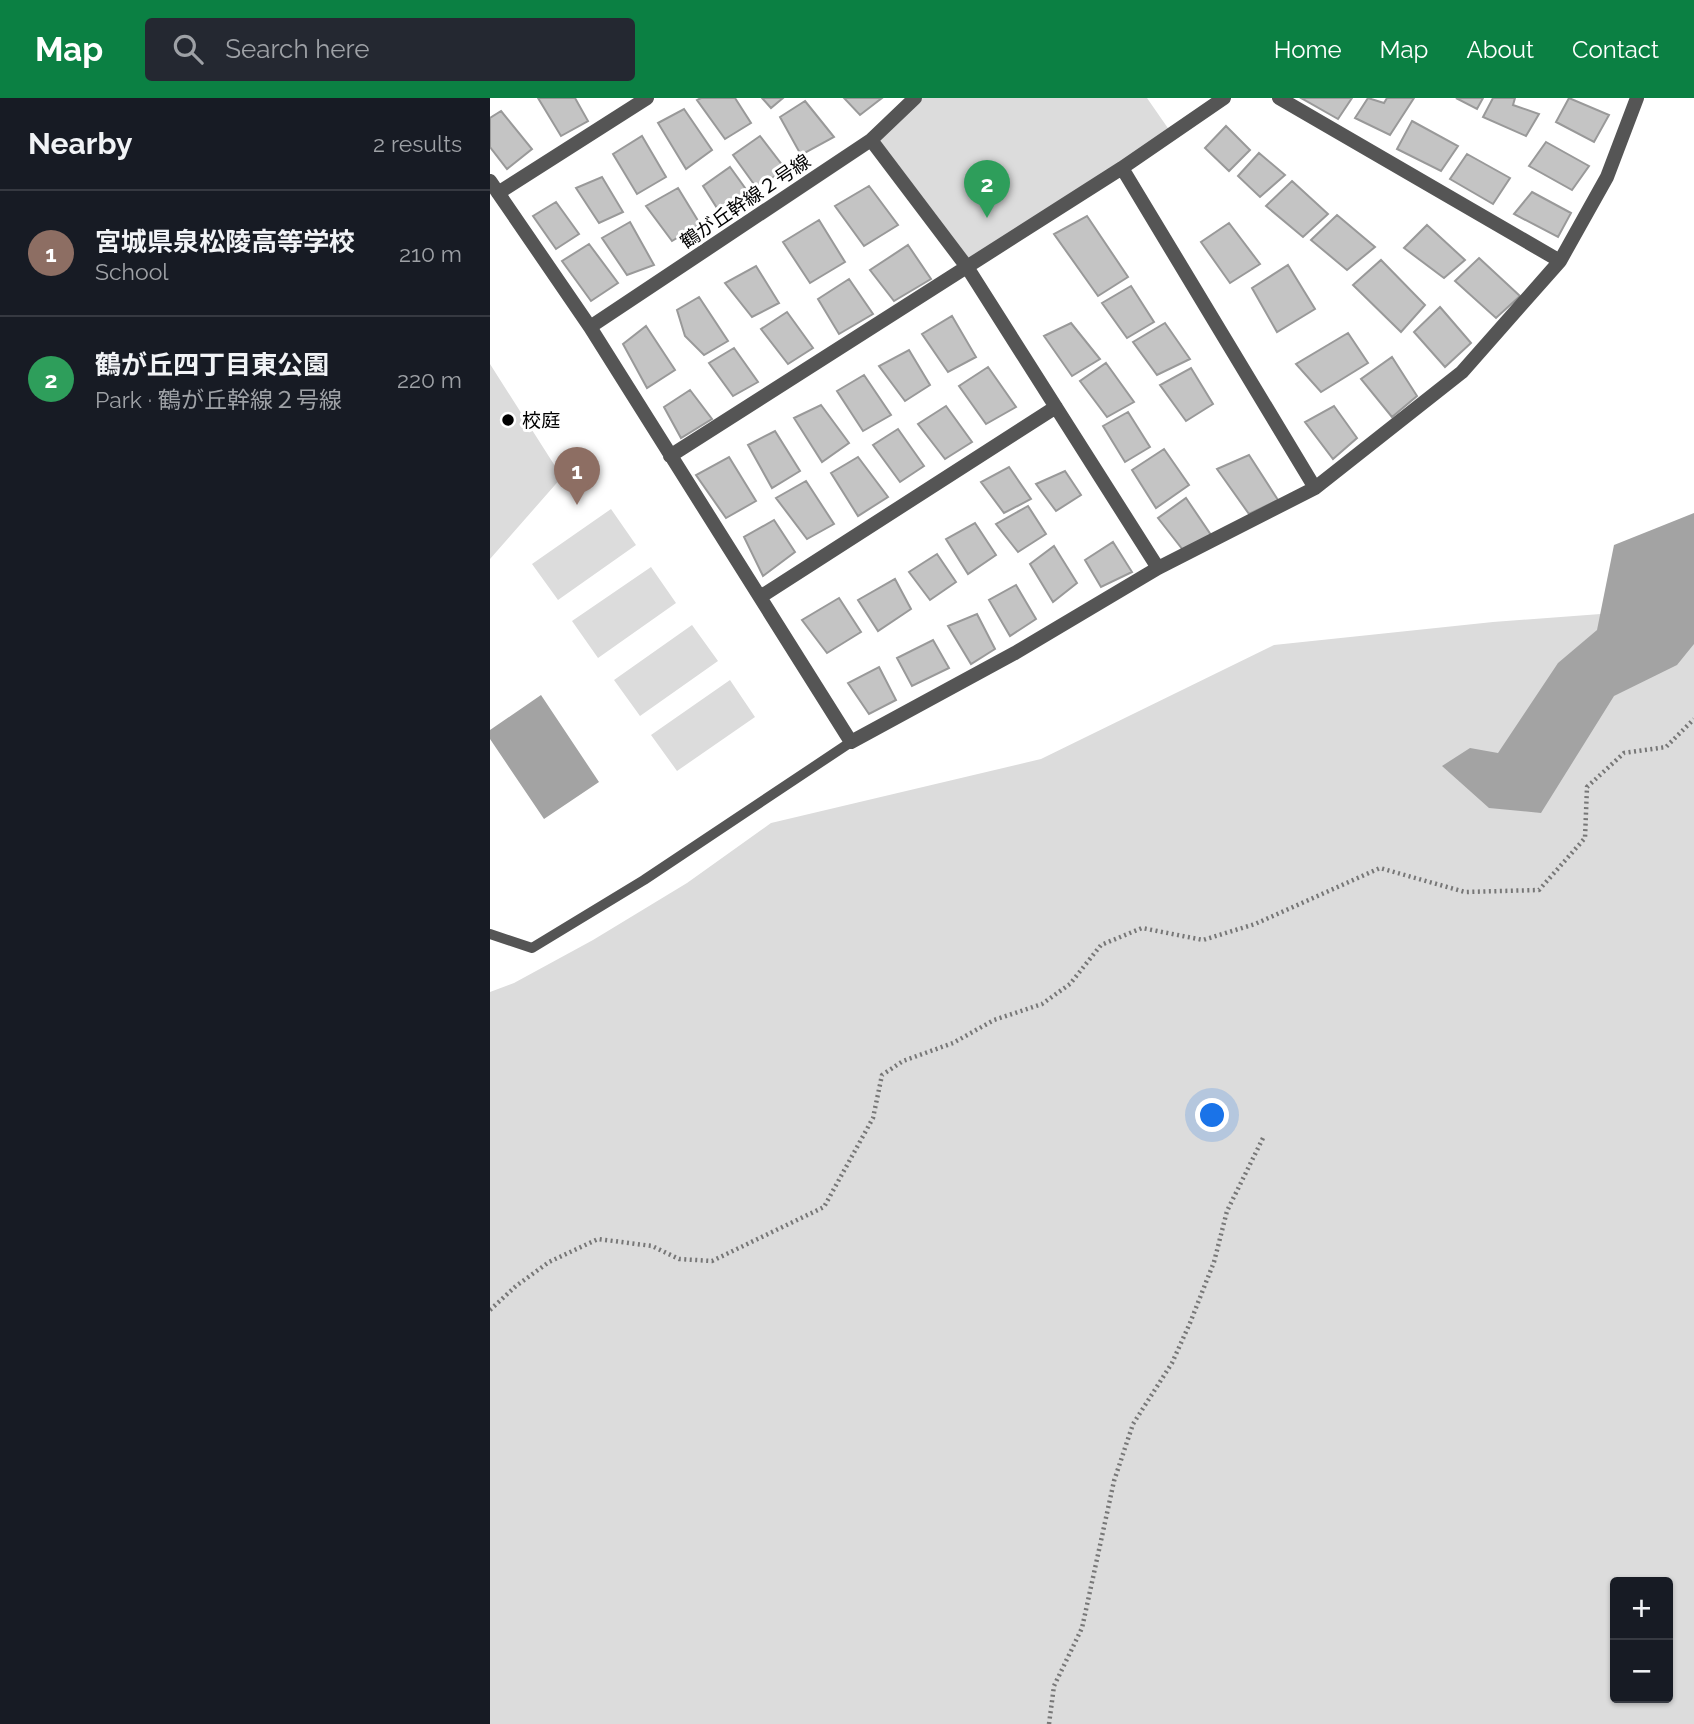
<!DOCTYPE html>
<html lang="en">
<head>
<meta charset="utf-8">
<style>
  :root { --surface:#171b24; --page:#242831; --text:#f1f3f6; --muted:#9ea1a6; --line:#363941; --accent:#0b8043 }
  body { margin:0; font-family:Raleway,"Noto Sans JP",sans-serif; background:var(--page); color:var(--text) }
  .controls { position:absolute; right:21px; bottom:21px; display:grid; overflow:hidden; border-radius:7px; box-shadow:0 2px 5px #0004 }
  .controls button { width:63px; height:63px; display:grid; place-items:center; padding:0; border:0; border-bottom:2px solid var(--line); background:var(--surface); color:var(--text); font:35px sans-serif }
  .you { position:absolute; left:723px; top:1018px; width:24px; height:24px; margin:-18px; border:5px solid #fff; border-radius:50%; background:#1a73e8; box-shadow:0 0 0 10px #1a73e833 }
  .badge { display:grid; place-items:center; width:46px; height:46px; border-radius:50%; background:var(--accent); color:#fff; font-size:23px; font-weight:700 }
  .pin { position:absolute; translate:-50% -58px; filter:drop-shadow(0 2px 4px #0008) }
  .pin::after { content:''; position:absolute; top:37px; width:24px; height:21px; background:inherit; clip-path:polygon(0 0,100% 0,50% 100%) }
  .list { margin:0; padding:0; list-style:none }
  h2 { display:flex; justify-content:space-between; align-items:center; height:91px; margin:0; padding:0 28px; font-size:30px }
  h2 small { font-size:23px; font-weight:400; color:var(--muted) }
  .list li { display:grid; grid-template-columns:46px 1fr auto; gap:21px; align-items:center; box-sizing:border-box; height:126px; padding:0 28px; border-top:2px solid var(--line) }
  .list b { display:block; font-size:26px; white-space:nowrap }
  .list p { margin:0; font-size:23px; white-space:nowrap; color:var(--muted) }
  .list em { font-size:23px; font-style:normal; color:var(--muted) }
  .icon { flex:none; width:38px; height:38px; fill:none; stroke:currentColor; stroke-width:2; stroke-linecap:round; stroke-linejoin:round }
  .map { position:relative; flex:none; width:1204px; height:1626px; overflow:hidden }
  header { display:flex; align-items:center; gap:42px; box-sizing:border-box; height:98px; padding:0 35px; background:var(--accent); color:#fff }
  header strong { font-size:33px }
  nav { display:flex; gap:38px; margin-inline-start:auto; font-size:24px }
  .search { width:490px; height:63px; background:var(--page); display:flex; align-items:center; gap:18px; box-sizing:border-box; padding:0 24px; border-radius:7px; color:var(--muted); font-size:26px }
  main { display:flex }
  aside { flex:1; background:var(--surface) }
  .map>svg:first-child { display:block }
  .green { fill:#dcdcdc; fill-rule:evenodd }
  .water { fill:#a3a3a3 }
  .building { fill:#c4c4c4; stroke:#999; stroke-width:2 }
  .lines { fill:none; stroke-linecap:round; stroke-linejoin:round }
  .path { stroke:#777; stroke-width:4.5; stroke-dasharray:2 3.5; stroke-linecap:butt }
  .lane { stroke:#555; stroke-width:10 }
  .street { stroke:#555; stroke-width:14 }
  .poi-dot { fill:#000; stroke:#fff; stroke-width:2.5 }
  .labels { text-anchor:middle; dominant-baseline:central; stroke-width:6; stroke-linejoin:round; paint-order:stroke }
  .street-label { font-size:19px; fill:#000; stroke:#fff }
  .poi-label { font-size:19px; fill:#000; stroke:#fff; text-anchor:start }
</style>
</head>
<body>
<header>
<strong>Map</strong>
<div class="search"><svg class="icon" aria-label="search" viewBox="0 0 24 24"><circle cx="10" cy="10" r="6"/><path d="M15 15l6 6"/></svg>Search here</div>
<nav><a>Home</a><a>Map</a><a>About</a><a>Contact</a></nav>
</header>
<main>
<aside>
<h2>Nearby<small>2 results</small></h2>
<ul class="list">
<li><span class="badge" style="background:#8d6e63">1</span><div><b>宮城県泉松陵高等学校</b><p>School</p></div><em>210 m</em></li>
<li><span class="badge" style="background:#2e9e5b">2</span><div><b>鶴が丘四丁目東公園</b><p>Park · 鶴が丘幹線２号線</p></div><em>220 m</em></li>
</ul>
</aside>
<div class="map">
<svg width="1204" height="1626" viewBox="0 0 1204 1626">
  <rect width="100%" height="100%" fill="#fff"/>
  <path class="green" d="M425,0H657L682,36L477,169L381,42Z
    M0,266L72,379L0,461Z
    M121,411L146,447L68,502L42,466Z
    M161,469L186,505L108,560L82,523Z
    M1204,509V1626H0V894L24,885L103,842L197,785L281,725L551,661L784,547L1003,524ZM1125,1484H1178V1600H1125Z
    M202,527L228,563L150,618L124,582Z
    M240,582L265,619L187,673L161,637Z"/>
  <path class="water" d="M1204,415V546L1187,567L1124,598L1051,715L999,710L952,668L980,650L1008,655L1068,565L1107,532L1124,447Z
    M51,597L109,684L54,721L0,641V632Z"/>
  <path class="building" d="M48,0H85L98,23L71,38Z
    M211,0H245L261,25L235,41L207,2Z
    M272,0H293L281,10Z
    M354,0H392L370,17Z
    M811,0H862L848,21Z
    M878,0L894,5L897,0H924L900,37L865,20Z
    M966,0H993L987,11Z
    M1003,0H1025L1023,7L1049,16L1036,38L993,19Z
    M1079,0L1119,17L1104,44L1066,24Z
    M315,3L344,39L311,57L290,19Z
    M194,11L222,52L196,71L168,25Z
    M11,13L42,51L17,71L0,49V20Z
    M922,23L968,48L951,73L907,51Z
    M736,28L760,52L739,73L715,50Z
    M152,38L176,79L147,96L123,56Z
    M270,38L296,72L266,89L243,57Z
    M1056,44L1099,68L1082,92L1039,68Z
    M769,55L795,77L770,99L748,78Z
    M977,56L1020,80L1003,106L960,81Z
    M240,69L263,101L234,121L213,88Z
    M112,79L133,114L109,125L86,90Z
    M802,83L838,116L813,139L776,108Z
    M379,88L408,127L374,148L345,108Z
    M188,90L210,126L182,143L156,108Z
    M1042,94L1081,115L1068,139L1024,116Z
    M66,104L89,136L66,151L43,118Z
    M847,117L885,149L857,172L821,142Z
    M597,118L638,179L608,198L564,136Z
    M329,122L355,164L320,185L293,144Z
    M140,124L164,167L137,177L112,140Z
    M739,125L770,166L740,185L711,144Z
    M937,127L975,162L954,180L914,150Z
    M99,146L128,185L101,203L72,163Z
    M418,147L441,181L404,203L380,172Z
    M989,160L1030,198L1006,220L965,183Z
    M891,162L935,207L911,234L863,187Z
    M798,167L825,211L787,234L762,190Z
    M266,168L289,205L262,219L235,185Z
    M359,181L383,216L349,236L328,201Z
    M641,188L664,224L637,240L612,205Z
    M209,199L238,243L214,257L195,238L187,212Z
    M950,209L981,245L955,269L924,234Z
    M297,214L323,250L298,266L271,231Z
    M462,218L486,259L458,274L432,236Z
    M581,225L610,261L582,278L554,238Z
    M675,225L700,261L667,277L643,244Z
    M156,228L185,272L157,290L133,246Z
    M858,235L878,265L831,294L806,266Z
    M244,250L268,284L243,298L219,265Z
    M419,252L440,287L415,303L389,268Z
    M902,259L927,298L902,319L871,281Z
    M616,265L644,304L617,319L590,283Z
    M498,269L526,309L496,326L469,288Z
    M701,270L723,306L696,323L670,287Z
    M374,277L401,317L373,333L347,293Z
    M200,292L222,321L191,340L174,309Z
    M331,307L359,345L332,364L304,320Z
    M456,308L482,344L455,361L428,326Z
    M844,308L867,340L843,361L815,324Z
    M638,314L660,349L635,364L613,328Z
    M408,331L434,368L410,384L383,347Z
    M285,333L310,373L282,390L258,347Z
    M674,351L699,387L666,410L642,372Z
    M759,357L788,402L759,416L727,371Z
    M239,359L266,403L236,420L206,377Z
    M368,359L398,399L368,418L341,375Z
    M519,369L541,401L514,415L491,384Z
    M575,373L591,397L566,413L546,386Z
    M316,383L344,426L317,441L286,400Z
    M696,400L721,437L693,452L668,420Z
    M538,408L556,436L528,454L506,426Z
    M284,422L305,454L273,478L254,439Z
    M485,425L506,457L478,476L456,441Z
    M623,444L642,474L611,489L595,462Z
    M564,448L587,485L563,504L540,466Z
    M447,456L466,484L440,502L419,474Z
    M405,481L421,511L388,533L368,502Z
    M526,487L546,521L520,538L499,502Z
    M349,500L371,534L337,555L312,522Z
    M487,516L505,551L481,566L458,528Z
    M443,542L459,570L422,588L407,560Z
    M389,569L406,602L379,616L358,585Z"/>
  <g class="lines">
    <path class="path" d="M0,1212L26,1188L59,1164L108,1141L162,1148L189,1161L222,1163L334,1109L383,1020L392,977L413,963L463,945L504,922L552,906L580,886L611,847L652,830L713,842L765,826L890,770L975,794L1049,792L1095,740L1097,689L1134,655L1176,649L1204,621
      M559,1626L564,1588L592,1530L624,1383L643,1326L682,1265L700,1225L724,1164L737,1113L774,1038"/>
    <path class="lane" d="M0,836L42,850L154,782L361,644"/>
    <path class="street" d="M381,42L477,169L668,470
      M632,70L825,390
      M0,83L100,229L361,644L525,555L668,470L825,390L972,274L1070,163L789,0
      M8,95L157,0
      M1070,163L1117,79L1147,0
      M100,229L381,42L425,0
      M180,358L632,70L734,0
      M270,499L566,309"/>
  </g>
  <circle class="poi-dot" cx="18" cy="322" r="7"/>
  <g class="labels">
    <g class="street-label">
      <text transform="translate(255 103) rotate(-34)">鶴が丘幹線２号線</text>
    </g>
    <g class="poi-label">
      <text x="32" y="322">校庭</text>
    </g>
  </g>
</svg>
<div class="controls">
<button>+</button>
<button>−</button>
</div>
<div class="you"></div>
<div class="pin badge" style="left:87px;top:407px;background:#8d6e63">1</div>
<div class="pin badge" style="left:497px;top:120px;background:#2e9e5b">2</div>
</div>
</main>
</body>
</html>
